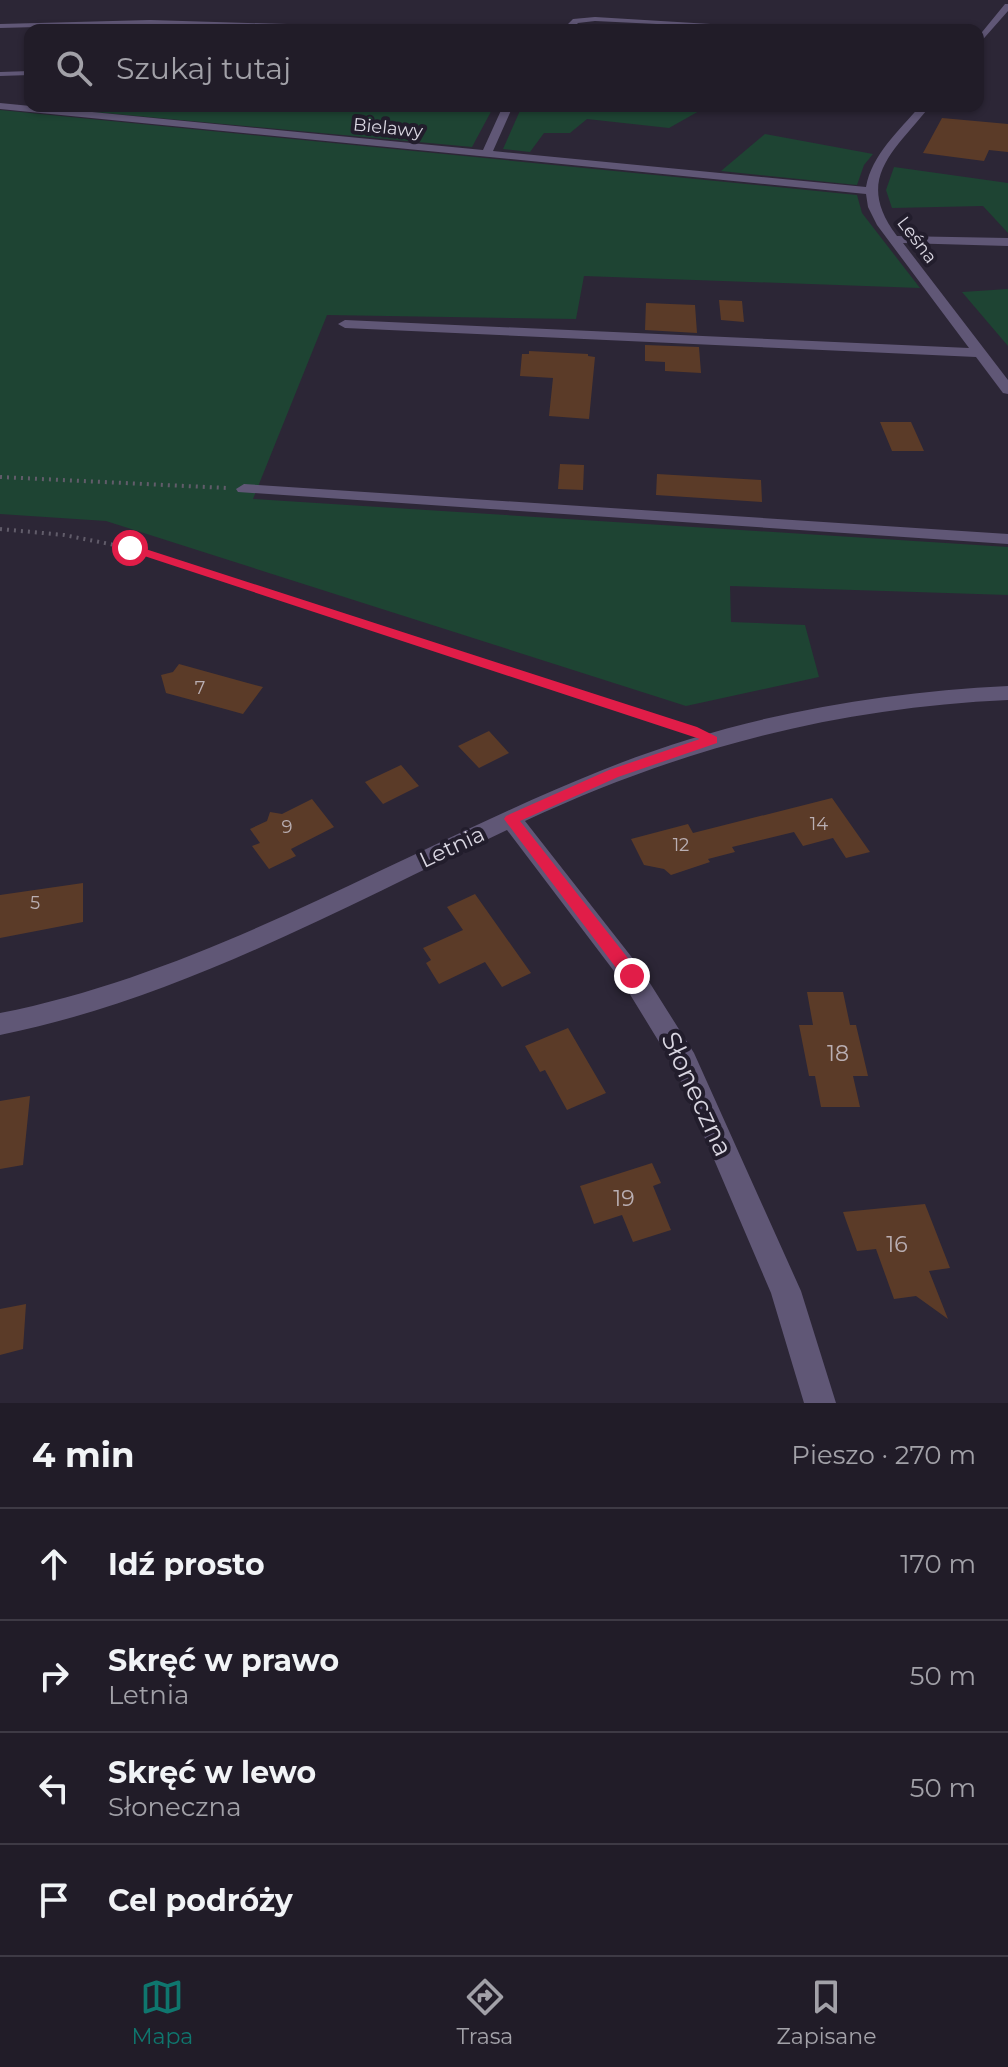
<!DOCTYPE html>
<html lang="pl">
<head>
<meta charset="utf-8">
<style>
  :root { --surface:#211c28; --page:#2d2934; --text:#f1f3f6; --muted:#a2a1a8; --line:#3e3a45; --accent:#0f766e }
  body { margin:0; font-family:Montserrat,sans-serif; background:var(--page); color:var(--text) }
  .stop { position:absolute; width:24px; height:24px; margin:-18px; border:6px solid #e11d48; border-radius:50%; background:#fff }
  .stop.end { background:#e11d48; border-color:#fff; box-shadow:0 2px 8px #0008 }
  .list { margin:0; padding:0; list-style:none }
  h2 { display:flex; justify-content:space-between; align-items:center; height:104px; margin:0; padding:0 32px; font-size:34px }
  h2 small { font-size:26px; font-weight:400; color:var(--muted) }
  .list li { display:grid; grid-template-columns:52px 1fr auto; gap:24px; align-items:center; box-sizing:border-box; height:112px; padding:0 32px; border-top:2px solid var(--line) }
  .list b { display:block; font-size:30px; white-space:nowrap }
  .list p { margin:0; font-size:26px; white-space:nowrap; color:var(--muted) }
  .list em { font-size:26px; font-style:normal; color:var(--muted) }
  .icon { flex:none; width:44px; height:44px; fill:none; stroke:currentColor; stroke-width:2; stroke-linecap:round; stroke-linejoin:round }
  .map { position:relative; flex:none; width:1008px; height:1403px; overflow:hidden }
  .search { position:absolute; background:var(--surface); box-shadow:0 2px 6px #0004; left:24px; right:24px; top:24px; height:88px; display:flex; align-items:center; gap:20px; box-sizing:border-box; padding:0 28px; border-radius:16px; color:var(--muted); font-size:30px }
  .sheet { height:552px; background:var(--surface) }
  nav { display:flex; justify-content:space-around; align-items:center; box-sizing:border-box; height:112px; border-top:2px solid var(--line); background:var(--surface); font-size:22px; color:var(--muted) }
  nav a { display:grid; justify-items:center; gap:4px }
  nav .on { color:var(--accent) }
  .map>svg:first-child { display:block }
  .green { fill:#1e4433 }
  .building { fill:#5b3b28 }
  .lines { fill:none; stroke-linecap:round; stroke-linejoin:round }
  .path-far1 { stroke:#615c6a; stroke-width:4; stroke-dasharray:2 5; stroke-linecap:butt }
  .path { stroke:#615c6a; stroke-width:6; stroke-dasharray:2 7; stroke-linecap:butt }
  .lane { fill:#605776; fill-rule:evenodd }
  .street { fill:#605776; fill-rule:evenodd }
  .route { fill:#e11d48 }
  .labels { text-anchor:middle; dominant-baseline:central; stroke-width:8; stroke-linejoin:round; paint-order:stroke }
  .far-street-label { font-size:18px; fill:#d9d6e1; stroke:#221d2c }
  .number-label { font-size:18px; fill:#baafb3 }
  .street-label { font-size:22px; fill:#d9d6e1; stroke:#221d2c }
  .near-number-label { font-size:22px; fill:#baafb3 }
  .near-street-label { font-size:26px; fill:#d9d6e1; stroke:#221d2c }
</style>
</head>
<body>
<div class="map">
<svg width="1008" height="1403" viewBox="0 0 1008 1403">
  <rect width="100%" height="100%" fill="#2c2636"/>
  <path class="green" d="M65,106H494L472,147L61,109Z
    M522,106H701V110L669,128L587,119L570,133H544L530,152L503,149Z
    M0,110L857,195L862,213L920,288L584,276L576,319L327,315L253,499L1008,547V595L730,586L731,622L805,625L819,677L686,706L106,521L0,514Z
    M765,134L873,154L864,165L857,185L721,171Z
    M894,167L1008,183V233L983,206L892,208L886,190Z
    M1008,289V346L962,292Z"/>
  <path class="building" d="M942,118L1008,124V152L989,150L984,161L923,153Z
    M719,300L742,301L744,322L721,320Z
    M646,303L695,305L697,333L645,330Z
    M645,345L699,347L701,373L665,371V362L645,361Z
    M529,351L588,354V356L595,357L589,419L549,416L553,378L520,376L522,354H529Z
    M880,422H911L924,451H892Z
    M560,464L584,465L583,490L558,489Z
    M657,474L761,480L762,502L656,495Z
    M179,664L244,682L263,687L243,714L225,709L166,693L161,675L173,672Z
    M489,731L509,753L479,768L458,746Z
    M401,765L419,786L383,804L365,782Z
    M832,798L870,852L846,858L833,838L803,846L794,832L732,847L735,852L708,859L710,862L671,875L664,869L644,865L631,839L688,824L693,833Z
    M312,799L334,827L291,849L296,856L269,869L252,846L260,843L250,829L267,821L270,812L282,814Z
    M83,883V922L0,938V895Z
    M475,894L531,973L502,987L485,962L439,984L426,963L431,960L423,948L463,930L447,907Z
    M807,992H843L850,1025H856L868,1076H853L860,1107H821L815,1076H809L799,1025H813Z
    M568,1028L606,1093L567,1110L545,1070L540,1072L525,1046Z
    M30,1096L23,1165L0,1169V1101Z
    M652,1163L661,1183L653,1186L671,1230L633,1242L622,1215L594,1224L580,1186Z
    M925,1204L950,1268L929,1271L948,1319L916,1296L894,1299L876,1249L857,1251L843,1212Z
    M26,1304L23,1349L0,1355V1309Z"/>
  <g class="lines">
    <path class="path-far1" d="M0,477L227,488
      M0,529L64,535L130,548L611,704"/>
    <path class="path" d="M605,702L685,728"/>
    <path class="lane" d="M30,71V75L0,76V72Z"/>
    <path class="street" d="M1005,4H1008V11L978,45V37Z
      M595,17L778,28L782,30L595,21L578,23L571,30H562L573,19Z
      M150,20L421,28L425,30L150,24L0,28V24Z
      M0,103L483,150L503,106H513L493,151L866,187C872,154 899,131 920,106H930C895,151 853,178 897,236L1008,238V246L903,243L1008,380V394L1003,393L976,357L345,328L338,324L345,320L969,348L877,225L868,207L866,194L0,109Z
      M244,484L1008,534V544L238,492L236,489Z
      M1008,686V700C835,708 682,748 525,821L641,969L694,1053L801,1291L836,1403H804L771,1293L675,1068L623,983L507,830C343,907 179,999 0,1035V1013C212,971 401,851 600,771C730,718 868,693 1008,686Z"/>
  </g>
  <path class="route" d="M130,544L697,727L717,737V743L618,777L520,821L638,971V981H626L504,819L506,816L609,770L700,739L126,550L124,548Z"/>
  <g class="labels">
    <g class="far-street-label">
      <text transform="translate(388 128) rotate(6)">Bielawy</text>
      <text transform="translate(917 240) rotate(53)">Leśna</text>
    </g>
    <g class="number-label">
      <text x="200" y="688">7</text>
      <text x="819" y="824">14</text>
      <text x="287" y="827">9</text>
      <text x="681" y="845">12</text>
      <text x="35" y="903">5</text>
    </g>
    <g class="street-label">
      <text transform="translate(452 847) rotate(-25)">Letnia</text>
    </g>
    <g class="near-number-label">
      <text x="838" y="1053">18</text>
      <text x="624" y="1198">19</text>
      <text x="897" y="1244">16</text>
    </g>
    <g class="near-street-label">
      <text transform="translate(697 1094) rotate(65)">Słoneczna</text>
    </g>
  </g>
</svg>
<div class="stop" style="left:130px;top:548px"></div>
<div class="stop end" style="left:632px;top:976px"></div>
<div class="search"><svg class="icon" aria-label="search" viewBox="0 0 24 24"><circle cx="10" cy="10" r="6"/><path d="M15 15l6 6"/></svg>Szukaj tutaj</div>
</div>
<section class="sheet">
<h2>4 min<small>Pieszo · 270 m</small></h2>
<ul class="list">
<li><svg class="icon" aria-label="ahead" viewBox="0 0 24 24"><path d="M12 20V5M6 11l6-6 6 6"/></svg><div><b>Idź prosto</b></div><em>170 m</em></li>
<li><svg class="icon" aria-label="right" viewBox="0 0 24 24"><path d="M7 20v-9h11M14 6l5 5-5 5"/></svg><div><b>Skręć w prawo</b><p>Letnia</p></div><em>50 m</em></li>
<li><svg class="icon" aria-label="left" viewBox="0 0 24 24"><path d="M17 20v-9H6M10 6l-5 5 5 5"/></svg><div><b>Skręć w lewo</b><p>Słoneczna</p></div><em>50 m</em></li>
<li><svg class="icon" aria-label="arrive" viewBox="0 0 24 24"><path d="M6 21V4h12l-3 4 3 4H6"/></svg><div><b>Cel podróży</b></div></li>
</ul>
</section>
<nav>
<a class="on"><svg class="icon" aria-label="map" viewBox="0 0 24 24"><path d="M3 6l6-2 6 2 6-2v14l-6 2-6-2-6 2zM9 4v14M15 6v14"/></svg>Mapa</a>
<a><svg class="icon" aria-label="directions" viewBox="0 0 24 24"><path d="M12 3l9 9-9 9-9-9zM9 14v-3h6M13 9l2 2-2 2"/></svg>Trasa</a>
<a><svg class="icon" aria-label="saved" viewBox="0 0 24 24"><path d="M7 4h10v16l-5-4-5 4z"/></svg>Zapisane</a>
</nav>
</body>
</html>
